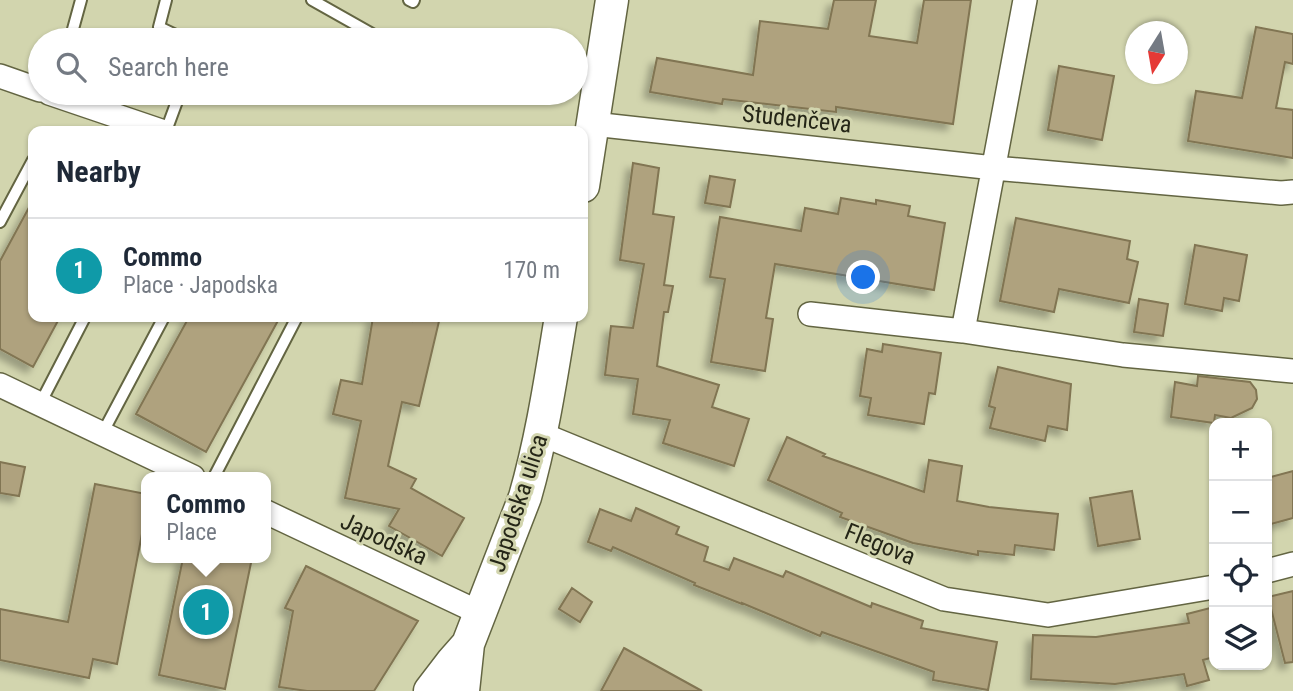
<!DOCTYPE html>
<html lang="en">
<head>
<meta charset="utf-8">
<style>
  :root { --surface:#fff; --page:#f2f2f3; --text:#1f2937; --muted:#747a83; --line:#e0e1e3; --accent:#7a5dd7 }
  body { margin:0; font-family:"Roboto Condensed",sans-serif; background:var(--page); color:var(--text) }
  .controls { position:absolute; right:21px; bottom:21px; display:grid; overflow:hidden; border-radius:14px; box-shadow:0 2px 5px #0004 }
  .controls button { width:63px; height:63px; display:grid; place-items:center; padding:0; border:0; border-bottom:2px solid var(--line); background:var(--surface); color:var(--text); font:35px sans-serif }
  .compass { position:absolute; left:1125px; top:21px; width:63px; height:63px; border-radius:50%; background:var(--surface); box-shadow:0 2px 5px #0004; rotate:191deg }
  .you { position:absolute; left:864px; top:278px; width:24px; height:24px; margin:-18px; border:5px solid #fff; border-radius:50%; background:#1a73e8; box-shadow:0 0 0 10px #1a73e833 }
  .badge { display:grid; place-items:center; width:46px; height:46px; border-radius:50%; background:var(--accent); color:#fff; font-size:23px; font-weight:700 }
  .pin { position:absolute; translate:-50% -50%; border:4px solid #fff; box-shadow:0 2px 7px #0006 }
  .popup { position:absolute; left:141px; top:472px; width:130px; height:91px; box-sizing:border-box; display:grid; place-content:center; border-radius:14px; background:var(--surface); filter:drop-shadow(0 2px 5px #0005); font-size:23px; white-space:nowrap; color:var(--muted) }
  .popup b { font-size:26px; color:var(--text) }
  .popup::after { content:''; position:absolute; left:50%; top:100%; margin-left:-14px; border:14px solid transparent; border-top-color:var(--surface) }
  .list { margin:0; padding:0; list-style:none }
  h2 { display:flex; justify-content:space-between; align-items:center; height:91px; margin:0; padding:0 28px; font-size:30px }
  h2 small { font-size:23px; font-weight:400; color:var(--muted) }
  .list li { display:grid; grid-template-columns:46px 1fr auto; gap:21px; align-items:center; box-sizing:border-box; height:105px; padding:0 28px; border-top:2px solid var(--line) }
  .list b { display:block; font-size:26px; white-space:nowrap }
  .list p { margin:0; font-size:23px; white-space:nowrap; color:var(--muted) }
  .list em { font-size:23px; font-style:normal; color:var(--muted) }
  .icon { flex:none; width:38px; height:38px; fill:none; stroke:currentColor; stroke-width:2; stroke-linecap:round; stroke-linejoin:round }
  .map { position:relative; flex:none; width:1293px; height:691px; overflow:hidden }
  .search { position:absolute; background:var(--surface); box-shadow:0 2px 5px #0004; left:28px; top:28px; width:560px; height:77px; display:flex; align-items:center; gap:18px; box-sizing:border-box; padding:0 24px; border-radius:38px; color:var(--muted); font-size:26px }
  .panel { position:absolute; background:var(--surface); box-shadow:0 2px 5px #0004; left:28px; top:126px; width:560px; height:196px; border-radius:14px }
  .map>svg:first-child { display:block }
  .building { fill:#afa27e; stroke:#817552; stroke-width:2; filter:url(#shadow) }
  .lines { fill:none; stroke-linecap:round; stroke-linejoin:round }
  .lane-casing { stroke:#636542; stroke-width:14 }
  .street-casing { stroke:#636542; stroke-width:26 }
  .secondary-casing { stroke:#636542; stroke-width:35 }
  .lane { stroke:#fff; stroke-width:10 }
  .street { stroke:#fff; stroke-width:23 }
  .secondary { stroke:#fff; stroke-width:32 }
  .labels { text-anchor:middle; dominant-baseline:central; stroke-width:6; stroke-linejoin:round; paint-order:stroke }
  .street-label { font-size:24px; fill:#252617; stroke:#d2d5ae }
</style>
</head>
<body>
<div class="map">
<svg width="1293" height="691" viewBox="0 0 1293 691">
  <defs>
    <filter id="shadow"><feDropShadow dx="-6" dy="6" stdDeviation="3.5" flood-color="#0004"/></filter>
  </defs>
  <rect width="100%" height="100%" fill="#d2d5ae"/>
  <path class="building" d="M834,0H876L869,36L917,43L924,0H971L953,124L836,107V112L723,99L722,104L650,92L657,58L753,75L760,21L828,29Z
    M1256,27L1293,34V64L1285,62L1276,108L1293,110V158L1188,141L1196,91L1242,98Z
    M1059,66L1114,76L1102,140L1048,130Z
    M633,163L659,168L653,214L674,217L664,285L673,286L668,312H664L657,366L719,385L712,407L749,419L734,466L663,443L670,420L633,414L638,379L605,375L611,326L633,328L644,264L620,260Z
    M710,176L735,180L730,207L705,203Z
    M841,198L876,204V200L910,206L908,216L945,223L934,290L775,264L766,318L773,319L765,371L711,362L725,279L710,277L720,217L801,231L805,208L838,214Z
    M33,200V317H60L33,367L0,349V261Z
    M1016,218L1130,241L1127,259L1138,262L1129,303L1059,289L1054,312L1000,301Z
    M1195,245L1247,255L1239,301L1224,298L1222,311L1185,304Z
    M1139,299L1168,304L1163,336L1134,332Z
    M189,317H280L206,452L136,414Z
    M373,317H391L412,321L413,317H440L419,406L402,402L388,466L416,479L411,488L464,518L442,556L389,526L399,509L345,498L361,421L333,414L341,380L362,384Z
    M883,344L941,353L935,394L929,393L924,424L868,415L871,398L860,396L867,349L882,352Z
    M998,367L1071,384L1067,430L1048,426L1045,441L990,428L995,408L989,406Z
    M1198,376L1250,382L1256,390L1257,399L1252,408L1231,418L1215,415L1214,423L1171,417L1175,382L1197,386Z
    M787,437L825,454L823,456L924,492L929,460L962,466L957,501L989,507L1058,514L1054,550L1015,545L1014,555L978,551V555L913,543L840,517L842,513L768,480Z
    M0,462L25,467L19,496L0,493Z
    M1293,471V518L1271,524L1267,508V478Z
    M95,484L146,494V513L117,664L93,659L89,678L0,660V609L68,622Z
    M1132,491L1140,539L1098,546L1090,498Z
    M636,508L679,527L676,534L708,547L704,561L729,570L734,558L783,577L786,571L871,607L872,603L923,621L921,628L997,642L988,690L933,680L934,672L822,632L820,636L742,603V604L694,585L695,583L613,547L611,551L588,542L600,509L631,521Z
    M183,558H252L225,689L159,675Z
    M306,566L418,621L374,691H307L279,687L293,611L285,608Z
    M572,588L592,602L580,622L559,609Z
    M1293,591V662L1285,663L1268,597Z
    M1214,607V657L1203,660L1209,680L1187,686L1184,674L1115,684L1031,679L1033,635L1096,637L1189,623L1187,614Z
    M624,648L702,691H601Z"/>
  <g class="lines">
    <defs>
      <path id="lane" d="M166,0L159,27L186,40
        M312,0L383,40
        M409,0L413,2L414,0
        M70,40L81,0
        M294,93H295
        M166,131L180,93
        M0,222L33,160
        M40,404L85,317
        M102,434L164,317
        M214,477L297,317"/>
      <path id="street" d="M0,76L40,90
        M49,93L161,131
        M593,124L994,168L1281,193L1293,192
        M810,314L963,331L1025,0
        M963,331L1123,355L1293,371
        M0,385L193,477
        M541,434L944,599L1048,615L1214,587
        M266,512L480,613
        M1267,571L1293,564"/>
      <path id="secondary" d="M583,186L612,0
        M430,691L453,661L468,644
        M463,691L468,644L525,497C542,438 551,377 561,317"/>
    </defs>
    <use href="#lane" class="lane-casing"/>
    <use href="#street" class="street-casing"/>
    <use href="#secondary" class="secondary-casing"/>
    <use href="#lane" class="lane"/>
    <use href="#street" class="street"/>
    <use href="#secondary" class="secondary"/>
  </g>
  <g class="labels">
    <g class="street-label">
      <text transform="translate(797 119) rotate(6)">Studenčeva</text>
      <text transform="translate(518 503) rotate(-72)">Japodska ulica</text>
      <text transform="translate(384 539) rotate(25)">Japodska</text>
      <text transform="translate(880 544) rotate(22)">Flegova</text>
    </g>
  </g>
</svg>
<div class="controls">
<button>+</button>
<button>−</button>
<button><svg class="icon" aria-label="locate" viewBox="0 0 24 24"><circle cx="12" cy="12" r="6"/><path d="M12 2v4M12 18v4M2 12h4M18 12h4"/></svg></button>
<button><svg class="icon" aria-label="layers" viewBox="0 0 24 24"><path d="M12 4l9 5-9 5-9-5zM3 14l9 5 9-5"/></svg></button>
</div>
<svg class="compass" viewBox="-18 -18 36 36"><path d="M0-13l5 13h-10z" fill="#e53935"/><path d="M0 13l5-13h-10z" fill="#747a83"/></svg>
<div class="you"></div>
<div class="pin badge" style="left:206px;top:612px;background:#0f9aa8">1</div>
<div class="popup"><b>Commo</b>Place</div>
<div class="search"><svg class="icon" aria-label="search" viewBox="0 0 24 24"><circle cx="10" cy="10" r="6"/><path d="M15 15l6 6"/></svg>Search here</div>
<section class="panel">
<h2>Nearby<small></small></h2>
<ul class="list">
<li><span class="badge" style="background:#0f9aa8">1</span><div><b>Commo</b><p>Place · Japodska</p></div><em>170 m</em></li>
</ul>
</section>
</div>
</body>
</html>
